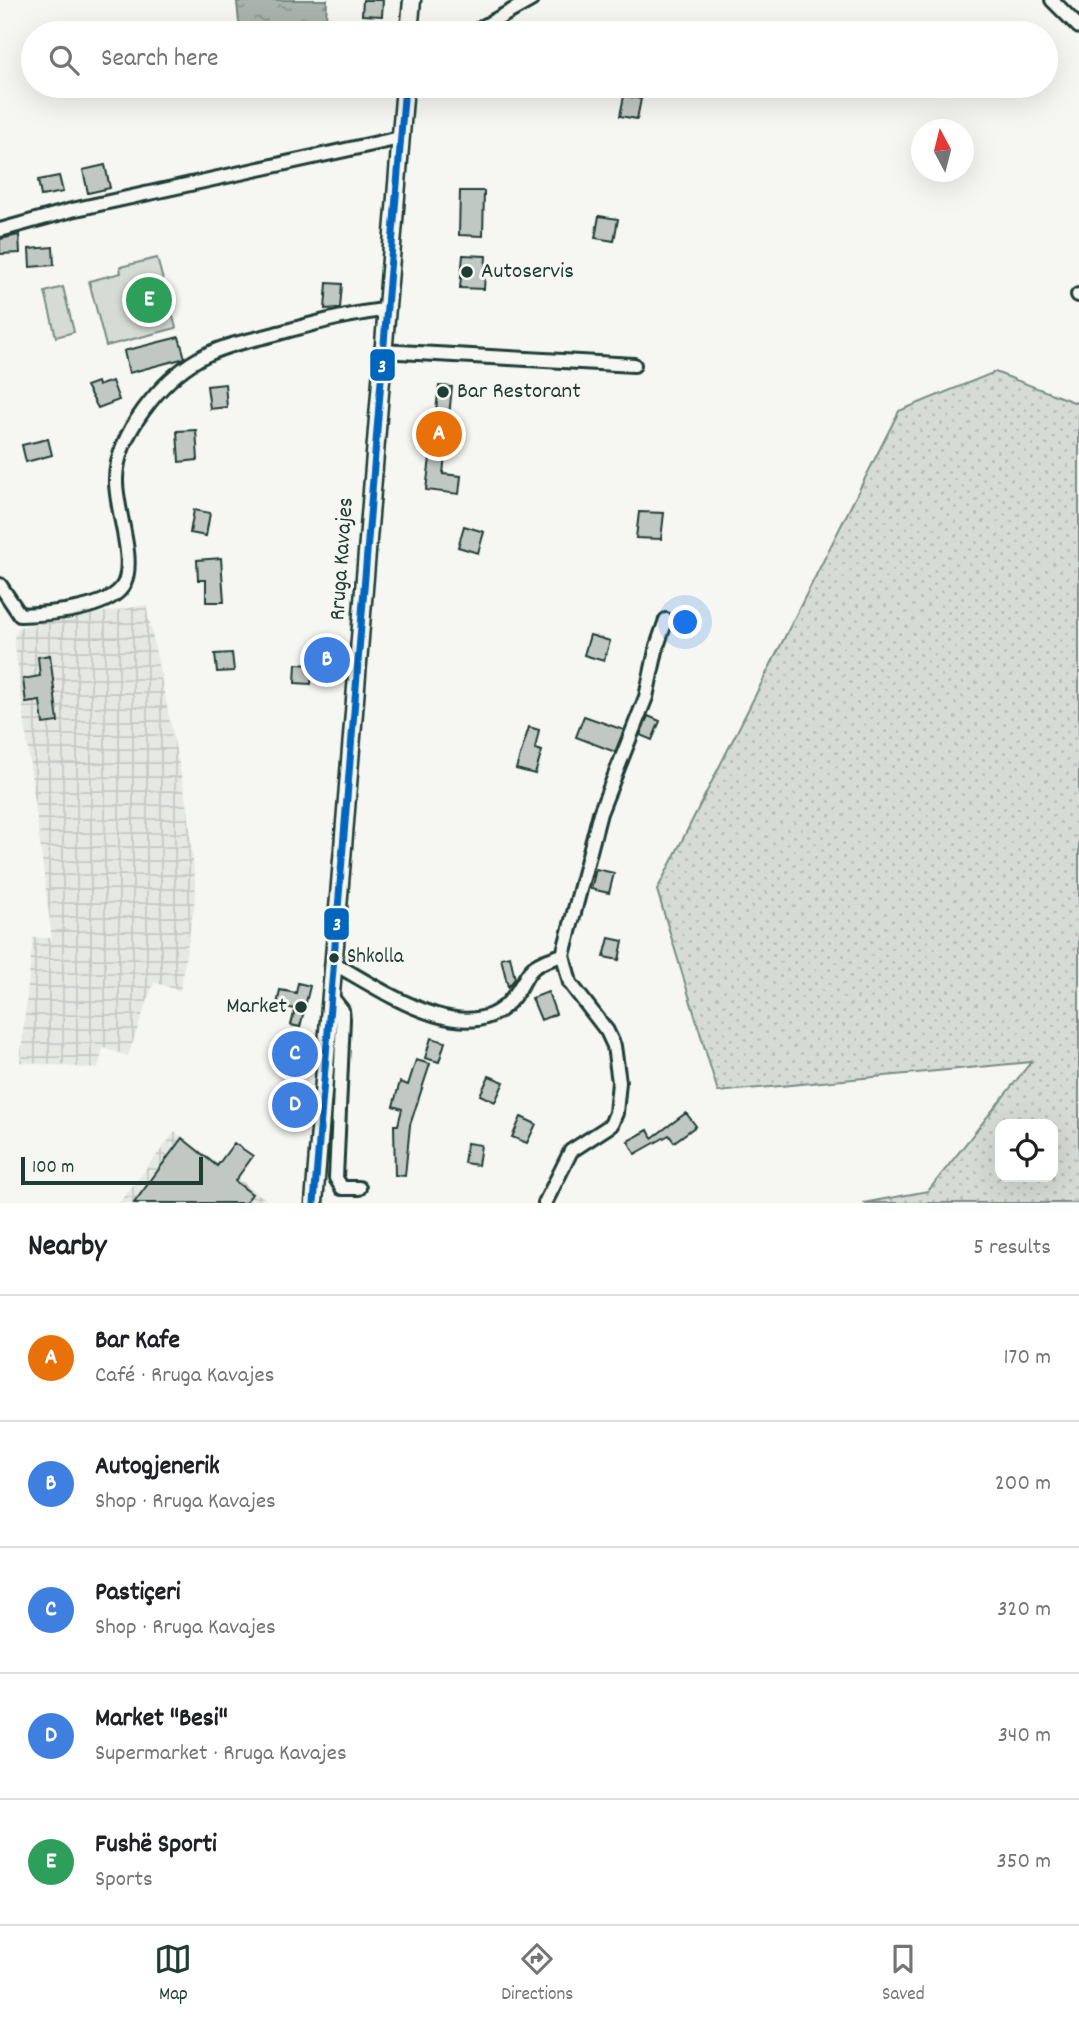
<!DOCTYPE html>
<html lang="en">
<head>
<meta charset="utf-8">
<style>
  :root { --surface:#fff; --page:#f2f2f2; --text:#202124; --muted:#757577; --line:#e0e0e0; --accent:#1f3d34 }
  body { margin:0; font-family:Dekko,sans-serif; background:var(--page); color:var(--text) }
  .controls { position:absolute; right:21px; bottom:21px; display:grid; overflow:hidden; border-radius:14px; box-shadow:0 7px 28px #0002 }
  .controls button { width:63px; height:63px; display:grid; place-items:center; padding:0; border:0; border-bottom:2px solid var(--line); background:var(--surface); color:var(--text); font:35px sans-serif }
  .compass { position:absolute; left:911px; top:119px; width:63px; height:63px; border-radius:50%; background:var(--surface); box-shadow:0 7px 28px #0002; rotate:353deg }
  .scale { position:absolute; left:21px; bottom:18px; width:182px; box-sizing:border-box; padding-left:7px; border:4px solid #1f3d34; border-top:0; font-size:19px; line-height:24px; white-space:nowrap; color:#1f3d34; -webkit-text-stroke:5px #f6f6f2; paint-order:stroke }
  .you { position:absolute; left:686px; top:623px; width:24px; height:24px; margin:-18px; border:5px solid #fff; border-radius:50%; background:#1a73e8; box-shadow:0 0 0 10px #1a73e833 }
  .badge { display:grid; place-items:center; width:46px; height:46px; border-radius:50%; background:var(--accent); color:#fff; font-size:23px; font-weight:700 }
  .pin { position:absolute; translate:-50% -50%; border:4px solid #fff; box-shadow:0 2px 7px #0006 }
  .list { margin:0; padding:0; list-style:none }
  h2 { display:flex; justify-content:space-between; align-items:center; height:91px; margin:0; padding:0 28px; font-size:30px }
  h2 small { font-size:23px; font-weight:400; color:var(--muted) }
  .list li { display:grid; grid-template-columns:46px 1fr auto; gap:21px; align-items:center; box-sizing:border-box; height:126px; padding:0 28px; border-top:2px solid var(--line) }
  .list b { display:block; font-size:26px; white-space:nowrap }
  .list p { margin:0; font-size:23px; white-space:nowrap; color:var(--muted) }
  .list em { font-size:23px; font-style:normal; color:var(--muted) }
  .icon { flex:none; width:38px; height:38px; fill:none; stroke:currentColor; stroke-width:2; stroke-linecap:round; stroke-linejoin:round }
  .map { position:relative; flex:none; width:1079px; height:1203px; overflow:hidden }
  .search { position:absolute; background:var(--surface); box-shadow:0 7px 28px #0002; left:21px; right:21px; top:21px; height:77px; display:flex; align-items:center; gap:18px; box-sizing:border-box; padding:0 24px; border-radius:38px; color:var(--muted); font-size:26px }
  .sheet { height:721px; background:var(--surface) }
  nav { display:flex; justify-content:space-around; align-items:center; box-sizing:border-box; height:98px; border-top:2px solid var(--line); background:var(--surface); font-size:19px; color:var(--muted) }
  nav a { display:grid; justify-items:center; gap:4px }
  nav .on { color:var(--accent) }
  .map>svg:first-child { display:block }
  .industrial { fill:url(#industrial-grid) }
  .grass { fill:url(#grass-dots); stroke:#7a8c85; stroke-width:2; fill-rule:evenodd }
  .green { fill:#d6dbd6; stroke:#7a8c85; stroke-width:2 }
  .water { fill:url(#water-ripples); stroke:#72847d; stroke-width:2 }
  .building { fill:#c1c8c3; stroke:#1f3d34; stroke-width:2 }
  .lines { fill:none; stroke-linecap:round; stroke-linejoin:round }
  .minor-casing { stroke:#1f3d34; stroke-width:18 }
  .major-casing { stroke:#1f3d34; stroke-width:21 }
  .minor { stroke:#f6f6f2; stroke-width:12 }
  .major { stroke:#f6f6f2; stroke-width:16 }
  .bus-1-casing { stroke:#f6f6f2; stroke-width:12 }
  .bus-1 { stroke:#0065bd; stroke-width:7 }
  .poi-dot { fill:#1f3d34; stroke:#f6f6f2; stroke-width:2.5 }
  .labels { text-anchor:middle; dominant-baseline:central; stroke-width:6; stroke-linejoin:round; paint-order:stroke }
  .bus-label { font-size:21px; fill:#1f3d34; stroke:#f6f6f2; text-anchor:start }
  .poi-label { font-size:23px; fill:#1f3d34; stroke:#f6f6f2; text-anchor:start }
  .street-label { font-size:23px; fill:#1f3d34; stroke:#f6f6f2 }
  .line-badge { stroke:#f6f6f2; stroke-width:2.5 }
  .badge-label { font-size:19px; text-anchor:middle; font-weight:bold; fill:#fff }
</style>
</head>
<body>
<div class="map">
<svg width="1079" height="1203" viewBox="0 0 1079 1203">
  <defs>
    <pattern id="industrial-grid" width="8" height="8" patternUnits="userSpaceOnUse" patternTransform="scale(1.75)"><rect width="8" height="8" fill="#e6e8e4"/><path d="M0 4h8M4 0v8" fill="none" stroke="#c5c8c4"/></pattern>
    <pattern id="grass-dots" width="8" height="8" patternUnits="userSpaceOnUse" patternTransform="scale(1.75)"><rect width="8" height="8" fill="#d6dbd6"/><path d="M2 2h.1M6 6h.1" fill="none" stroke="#b7bdb8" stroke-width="1.8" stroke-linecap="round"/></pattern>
    <pattern id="water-ripples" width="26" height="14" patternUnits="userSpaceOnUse" patternTransform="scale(1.75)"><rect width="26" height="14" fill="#aab3ae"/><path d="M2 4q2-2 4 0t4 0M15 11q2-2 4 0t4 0" fill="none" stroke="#8a938e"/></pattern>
  </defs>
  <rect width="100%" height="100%" fill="#f6f6f2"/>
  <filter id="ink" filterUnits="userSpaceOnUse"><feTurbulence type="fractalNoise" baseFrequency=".0143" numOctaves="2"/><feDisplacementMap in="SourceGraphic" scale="14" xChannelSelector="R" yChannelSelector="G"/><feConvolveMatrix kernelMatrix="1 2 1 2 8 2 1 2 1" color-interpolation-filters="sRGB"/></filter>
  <g filter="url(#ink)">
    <path class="industrial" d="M146,605L188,808L196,893L180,991L154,982L128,1056L103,1048L98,1069L20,1062L33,938H52L14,638L19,627Z
      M175,1132L271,1203H119Z"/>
    <path class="grass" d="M995,372L1079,404V1203H863L928,1191L1031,1062L718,1092L657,890L899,411ZM1000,1124H1053V1177H1000Z"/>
    <path class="green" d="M157,258L176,328L106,346L89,281L121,273L120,267Z
      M63,287L74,332L56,337L45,292Z"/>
    <path class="water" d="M263,0H327L326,21L313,28L310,33H240L237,2Z"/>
    <path class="building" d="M363,0H383L382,16L362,15Z
      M624,96L641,99L637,119L620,116Z
      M105,165L110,188L88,193L83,170Z
      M59,176L63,192L41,196L38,180Z
      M460,191H484L483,236L459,235Z
      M599,216L618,219L614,241L595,238Z
      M19,235L20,253L0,254V239Z
      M53,247L54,265L30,267L29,249Z
      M463,255L486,256L484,289L460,288Z
      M327,283L342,284L340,308L325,309Z
      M179,337L185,358L129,373L124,351Z
      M112,381L119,400L98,408L86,386L97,382L98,386Z
      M225,384L227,407L210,409L207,386Z
      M439,386L452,387L443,474L461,476L459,494L426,490Z
      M196,430L198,460L179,462L177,431Z
      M48,439L52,455L26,462L22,445Z
      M194,510L210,513L206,536L190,533Z
      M639,512L664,513L661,539L636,538Z
      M464,526L484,532L478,553L458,547Z
      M221,558L224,602H206V580H198L197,560Z
      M590,635L610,641L604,661L584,655Z
      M232,653L234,671L217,672L215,654Z
      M50,655L58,722L43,724L40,701L26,703L23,679L40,676L38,657Z
      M296,664L312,665L311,684L295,683Z
      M584,716L624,730L615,752L576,737Z
      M648,716L660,721L652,740L640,735Z
      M529,727L539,730L535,749L542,751L535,774L516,769Z
      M596,869L614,873L609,893L591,889Z
      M609,938L623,941L619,960L604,957Z
      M510,956L515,979L508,987L501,958Z
      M298,983L310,986L300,1027L291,1025L295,1009L277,1005L280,990L296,993Z
      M548,992L556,1014L541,1020L532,998Z
      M431,1038L445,1042L439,1062L425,1058Z
      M416,1060L430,1064L410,1125L405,1176L395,1175L394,1125H398L402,1109L393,1106L400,1082L408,1085Z
      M489,1076L504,1082L495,1102L480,1095Z
      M291,1085L303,1086L298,1127L286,1126Z
      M686,1113L696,1126L674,1142L669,1135L635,1154L628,1141L648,1130L652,1138Z
      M521,1117L536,1124L527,1143L512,1137Z
      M182,1138L217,1166L234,1143L253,1156L235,1181L252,1194L245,1203H134Z
      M467,1143L481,1145L478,1165L464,1163Z"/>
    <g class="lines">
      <defs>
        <path id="minor" d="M1052,0L1079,27
          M472,33L531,0
          M0,230L72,210L400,138
          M1078,295H1079
          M381,351L634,365
          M0,585L20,615C46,614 111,610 124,584C136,557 115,509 116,479C117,434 161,380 200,358C221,346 247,341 271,335C309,325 346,314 384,310
          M333,963C376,986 465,1051 509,1002C534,974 518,968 563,955
          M330,995L342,1010L343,1019L336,1178L342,1188H359
          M545,1203L571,1151L611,1125L616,1113L619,1082L614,1046L607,1031L570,983L563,955L600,813L646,697L657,646L666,620"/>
        <path id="major" d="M409,33L412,0
          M314,1203L405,86"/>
      </defs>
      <use href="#minor" class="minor-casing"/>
      <use href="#major" class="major-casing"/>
      <use href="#minor" class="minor"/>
      <use href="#major" class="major"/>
      <defs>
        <path id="bus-1" d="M314,1203L405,86"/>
      </defs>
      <use href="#bus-1" class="bus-1-casing"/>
      <use href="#bus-1" class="bus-1"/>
    </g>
  </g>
  <g class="poi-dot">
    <circle cx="467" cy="272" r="7"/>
    <circle cx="443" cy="392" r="7"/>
    <circle cx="334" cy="958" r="6"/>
    <circle cx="301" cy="1007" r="7"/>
  </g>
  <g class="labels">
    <g class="bus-label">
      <text x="347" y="958">Shkolla</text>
    </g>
    <g class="poi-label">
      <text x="481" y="272">Autoservis</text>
      <text x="457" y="392">Bar Restorant</text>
      <text x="287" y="1007" text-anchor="end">Market</text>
    </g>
    <g class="street-label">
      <text transform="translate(343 559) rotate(-86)">Rruga Kavajes</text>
    </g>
  </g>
  <g class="line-badge">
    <rect x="369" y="348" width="27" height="34" rx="7" fill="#0065bd"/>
    <rect x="323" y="907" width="27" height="34" rx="7" fill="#0065bd"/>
  </g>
  <g class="badge-label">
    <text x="382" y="372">3</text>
    <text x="337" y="930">3</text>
  </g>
</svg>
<div class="controls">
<button><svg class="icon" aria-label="locate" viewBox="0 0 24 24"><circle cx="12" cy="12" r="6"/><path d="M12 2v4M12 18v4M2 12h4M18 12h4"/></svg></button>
</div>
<svg class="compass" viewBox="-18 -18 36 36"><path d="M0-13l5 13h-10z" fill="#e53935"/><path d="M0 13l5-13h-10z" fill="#757577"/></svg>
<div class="scale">100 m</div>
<div class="you"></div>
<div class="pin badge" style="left:439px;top:434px;background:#e8710a">A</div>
<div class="pin badge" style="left:327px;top:660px;background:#3f7fe0">B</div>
<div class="pin badge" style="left:295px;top:1054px;background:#3f7fe0">C</div>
<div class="pin badge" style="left:295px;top:1105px;background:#3f7fe0">D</div>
<div class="pin badge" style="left:149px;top:300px;background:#2e9e5b">E</div>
<div class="search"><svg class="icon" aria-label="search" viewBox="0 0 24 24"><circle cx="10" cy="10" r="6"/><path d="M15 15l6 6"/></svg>Search here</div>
</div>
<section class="sheet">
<h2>Nearby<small>5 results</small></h2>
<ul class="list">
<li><span class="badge" style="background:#e8710a">A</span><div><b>Bar Kafe</b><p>Café · Rruga Kavajes</p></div><em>170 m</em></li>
<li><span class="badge" style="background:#3f7fe0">B</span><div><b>Autogjenerik</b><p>Shop · Rruga Kavajes</p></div><em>200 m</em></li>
<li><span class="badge" style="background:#3f7fe0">C</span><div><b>Pastiçeri</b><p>Shop · Rruga Kavajes</p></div><em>320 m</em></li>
<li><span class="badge" style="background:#3f7fe0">D</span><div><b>Market &quot;Besi&quot;</b><p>Supermarket · Rruga Kavajes</p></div><em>340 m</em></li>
<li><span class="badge" style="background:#2e9e5b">E</span><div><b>Fushë Sporti</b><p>Sports</p></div><em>350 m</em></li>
</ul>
</section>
<nav>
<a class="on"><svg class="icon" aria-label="map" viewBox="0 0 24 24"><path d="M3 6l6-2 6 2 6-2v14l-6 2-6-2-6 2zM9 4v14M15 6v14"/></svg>Map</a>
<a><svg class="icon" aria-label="directions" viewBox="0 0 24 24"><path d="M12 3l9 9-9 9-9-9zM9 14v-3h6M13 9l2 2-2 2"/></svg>Directions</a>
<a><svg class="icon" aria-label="saved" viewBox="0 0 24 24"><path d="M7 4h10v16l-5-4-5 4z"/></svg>Saved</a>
</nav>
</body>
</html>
